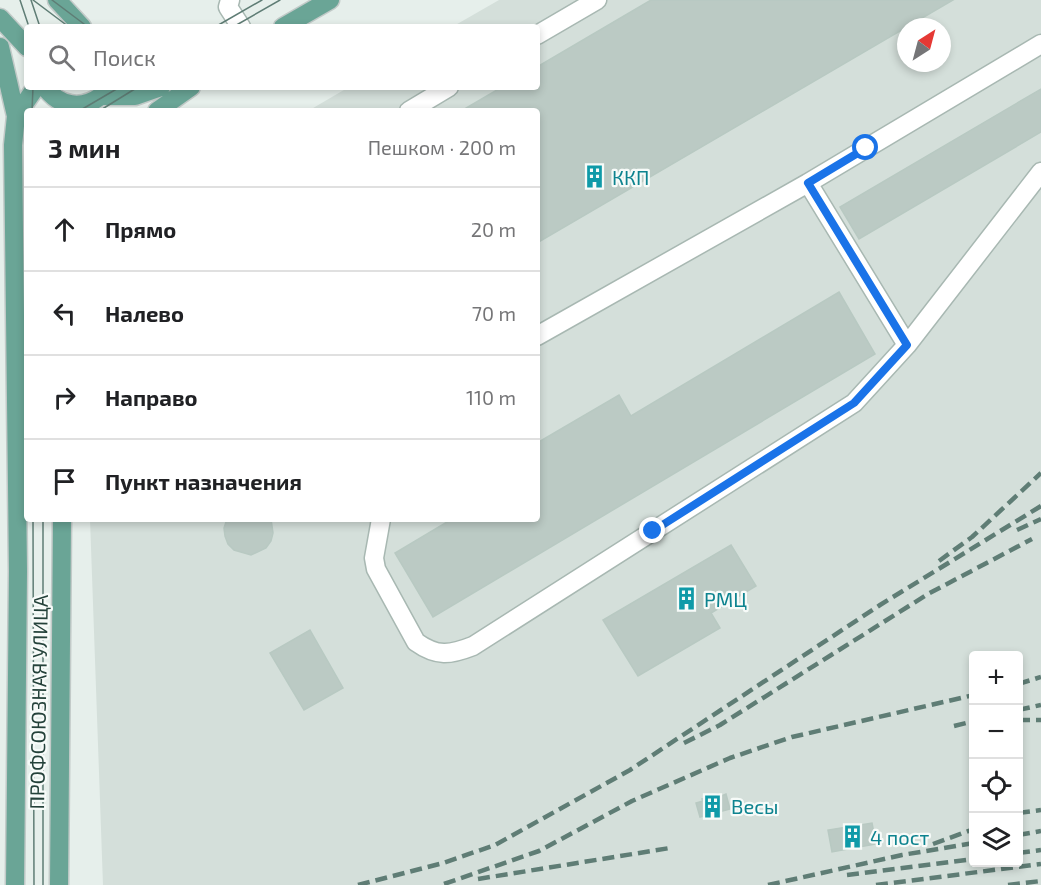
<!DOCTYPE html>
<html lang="ru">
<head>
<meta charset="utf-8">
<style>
  :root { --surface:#fff; --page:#f2f2f2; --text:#202124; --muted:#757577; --line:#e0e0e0 }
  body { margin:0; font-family:"Exo 2",sans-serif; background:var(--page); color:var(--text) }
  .controls { position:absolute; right:18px; bottom:18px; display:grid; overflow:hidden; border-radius:6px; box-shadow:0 3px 9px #0003 }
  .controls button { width:54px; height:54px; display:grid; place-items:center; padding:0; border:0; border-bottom:2px solid var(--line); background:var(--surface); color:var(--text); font:30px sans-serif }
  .compass { position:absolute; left:897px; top:18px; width:54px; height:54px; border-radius:50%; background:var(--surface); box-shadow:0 3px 9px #0003; rotate:36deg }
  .stop { position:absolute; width:18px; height:18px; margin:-14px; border:4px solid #1a73e8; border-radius:50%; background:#fff }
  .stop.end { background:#1a73e8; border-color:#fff; box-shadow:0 2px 6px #0008 }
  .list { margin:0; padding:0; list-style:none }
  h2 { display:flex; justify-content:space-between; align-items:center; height:78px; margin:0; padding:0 24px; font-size:26px }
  h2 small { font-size:20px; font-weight:400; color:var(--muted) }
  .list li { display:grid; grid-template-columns:39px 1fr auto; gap:18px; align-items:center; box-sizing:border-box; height:84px; padding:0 24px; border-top:2px solid var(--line) }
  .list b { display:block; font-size:22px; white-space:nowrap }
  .list em { font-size:20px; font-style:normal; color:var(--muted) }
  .icon { flex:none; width:33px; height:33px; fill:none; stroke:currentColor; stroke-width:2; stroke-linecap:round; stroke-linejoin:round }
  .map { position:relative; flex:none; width:1041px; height:885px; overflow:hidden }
  .search { position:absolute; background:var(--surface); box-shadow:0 3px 9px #0003; left:24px; top:24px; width:516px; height:66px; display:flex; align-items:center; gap:15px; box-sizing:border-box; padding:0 21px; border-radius:6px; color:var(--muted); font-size:22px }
  .panel { position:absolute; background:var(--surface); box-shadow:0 3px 9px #0003; left:24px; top:108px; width:516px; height:414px; border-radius:6px }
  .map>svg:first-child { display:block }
  .built { fill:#d4dfda; fill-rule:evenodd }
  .building { fill:#bbcac4; stroke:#b8c9c2; stroke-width:1.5 }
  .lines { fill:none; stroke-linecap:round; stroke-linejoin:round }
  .minor-casing { stroke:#a8b8b2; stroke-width:21 }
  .major-casing { stroke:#c2cac8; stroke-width:21 }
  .minor { stroke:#fff; stroke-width:18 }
  .major { stroke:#6aa596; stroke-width:18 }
  .tram { stroke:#5f7d75; stroke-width:1.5 }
  .rail { stroke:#5f7d75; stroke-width:4.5; stroke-dasharray:12 6; stroke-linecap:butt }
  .route { stroke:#1a73e8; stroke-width:8 }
  .labels { text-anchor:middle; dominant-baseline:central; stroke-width:4.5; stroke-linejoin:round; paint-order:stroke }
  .culture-label { font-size:20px; fill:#0d838f; stroke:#f7fbf9; text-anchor:start }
  .street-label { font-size:20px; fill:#24423a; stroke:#f7fbf9 }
</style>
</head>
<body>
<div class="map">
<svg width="1041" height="885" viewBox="0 0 1041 885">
  <rect width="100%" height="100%" fill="#e6efeb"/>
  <path class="built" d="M499,0H1041V885H103L90,519H537V111H308L349,87H537V27H452ZM906,27H942V63H906ZM974,656H1018V862H974Z"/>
  <path class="building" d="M651,0H953L537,243V111H461L502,87H537V67Z
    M1041,89V132L859,239L840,207Z
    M839,292L875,354L433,617L395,553L452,519H537V443L619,395L631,416Z
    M227,519H271L273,533L271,541L266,548L251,555L234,550L228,544L225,536L224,528Z
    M731,545L756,586L711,613L720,628L638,676L603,620Z
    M310,630L343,688L304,710L270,653Z
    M718,794L719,797L726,794L730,809L700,817L696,803L703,801L702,799Z
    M872,823L876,844L832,852L828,830Z"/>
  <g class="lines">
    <defs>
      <path id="minor" d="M230,0L228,7L241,27
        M537,35L597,0
        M409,111L449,87
        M808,183L907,345
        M537,336L808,183L1041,44
        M381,519L374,558L376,569L416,642C437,657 450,655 473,646L854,403L907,345L1041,172"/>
      <path id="major" d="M57,0L82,27
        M0,18L27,47
        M283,27L330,0
        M0,47L16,116
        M45,87C59,107 82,110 101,96
        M101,96H135L161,87
        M157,111L191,87
        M15,885L18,571L13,145L16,116L36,87
        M59,885L62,519"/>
    </defs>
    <use href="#minor" class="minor-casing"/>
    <use href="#major" class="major-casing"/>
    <use href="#minor" class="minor"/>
    <use href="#major" class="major"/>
    <path class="tram" d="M20,0L29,27
      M31,0L40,27
      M33,0L69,27
      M52,0L88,27
      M215,27L262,0
      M233,27L280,0
      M32,111L33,87
      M79,111L120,87
      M99,111L138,87
      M33,519L34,885
      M43,519V885"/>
    <path class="rail" d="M1017,530L1041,519
      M939,561L972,537L1041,473
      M1018,684L1041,677
      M1018,710L1041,705
      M1018,720H1041
      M954,726L974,721
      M684,743L720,725L928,594L1032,539
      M1018,813L1041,810
      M1018,835L1041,831
      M933,844L974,829
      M1018,853L1041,850
      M847,875L974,859
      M478,879L670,848
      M444,884L539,851L632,801L730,758L792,737L974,695
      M358,885L443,863L495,845L630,770L880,605L1041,506
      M768,885L902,855L974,843
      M876,885L1041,864
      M1008,885L1041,881"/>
  </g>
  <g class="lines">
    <path class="route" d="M653,531L854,403L907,345L808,183L866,148"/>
  </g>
  <defs>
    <symbol id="building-bare" viewBox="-9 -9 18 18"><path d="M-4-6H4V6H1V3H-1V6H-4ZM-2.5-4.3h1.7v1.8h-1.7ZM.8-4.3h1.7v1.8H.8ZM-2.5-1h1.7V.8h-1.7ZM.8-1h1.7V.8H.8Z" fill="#0f9aa8" stroke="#f7fbf9" stroke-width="2.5" paint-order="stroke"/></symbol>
  </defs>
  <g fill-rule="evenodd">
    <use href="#building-bare" x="578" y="160" width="33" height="33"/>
    <use href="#building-bare" x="670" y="582" width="33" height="33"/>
    <use href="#building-bare" x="696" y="790" width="33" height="33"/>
    <use href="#building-bare" x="836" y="820" width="33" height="33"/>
  </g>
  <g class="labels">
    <g class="culture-label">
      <text x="612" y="177">ККП</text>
      <text x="704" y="599">РМЦ</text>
      <text x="731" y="806">Весы</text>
      <text x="870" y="837">4 пост</text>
    </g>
    <g class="street-label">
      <text transform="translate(38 702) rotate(-89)">ПРОФСОЮЗНАЯ УЛИЦА</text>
    </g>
  </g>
</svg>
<div class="controls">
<button>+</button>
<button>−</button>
<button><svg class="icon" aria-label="locate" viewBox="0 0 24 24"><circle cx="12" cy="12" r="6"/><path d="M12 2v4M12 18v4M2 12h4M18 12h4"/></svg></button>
<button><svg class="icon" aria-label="layers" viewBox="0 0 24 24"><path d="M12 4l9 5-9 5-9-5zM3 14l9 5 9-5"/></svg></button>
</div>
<svg class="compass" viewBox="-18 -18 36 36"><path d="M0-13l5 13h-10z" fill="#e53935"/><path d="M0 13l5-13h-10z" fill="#757577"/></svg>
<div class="stop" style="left:866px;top:148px"></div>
<div class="stop end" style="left:653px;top:531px"></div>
<div class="search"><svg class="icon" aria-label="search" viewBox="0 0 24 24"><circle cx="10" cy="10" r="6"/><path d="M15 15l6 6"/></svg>Поиск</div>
<section class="panel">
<h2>3 мин<small>Пешком · 200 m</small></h2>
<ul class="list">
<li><svg class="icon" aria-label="ahead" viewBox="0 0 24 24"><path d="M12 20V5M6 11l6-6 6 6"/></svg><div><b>Прямо</b></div><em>20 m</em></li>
<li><svg class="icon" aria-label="left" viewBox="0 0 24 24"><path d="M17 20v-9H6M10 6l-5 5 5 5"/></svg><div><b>Налево</b></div><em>70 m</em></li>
<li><svg class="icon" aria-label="right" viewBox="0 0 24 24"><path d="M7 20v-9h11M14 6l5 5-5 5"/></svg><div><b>Направо</b></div><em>110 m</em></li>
<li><svg class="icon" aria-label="arrive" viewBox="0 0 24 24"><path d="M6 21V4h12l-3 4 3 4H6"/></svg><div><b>Пункт назначения</b></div></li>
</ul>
</section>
</div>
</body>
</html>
